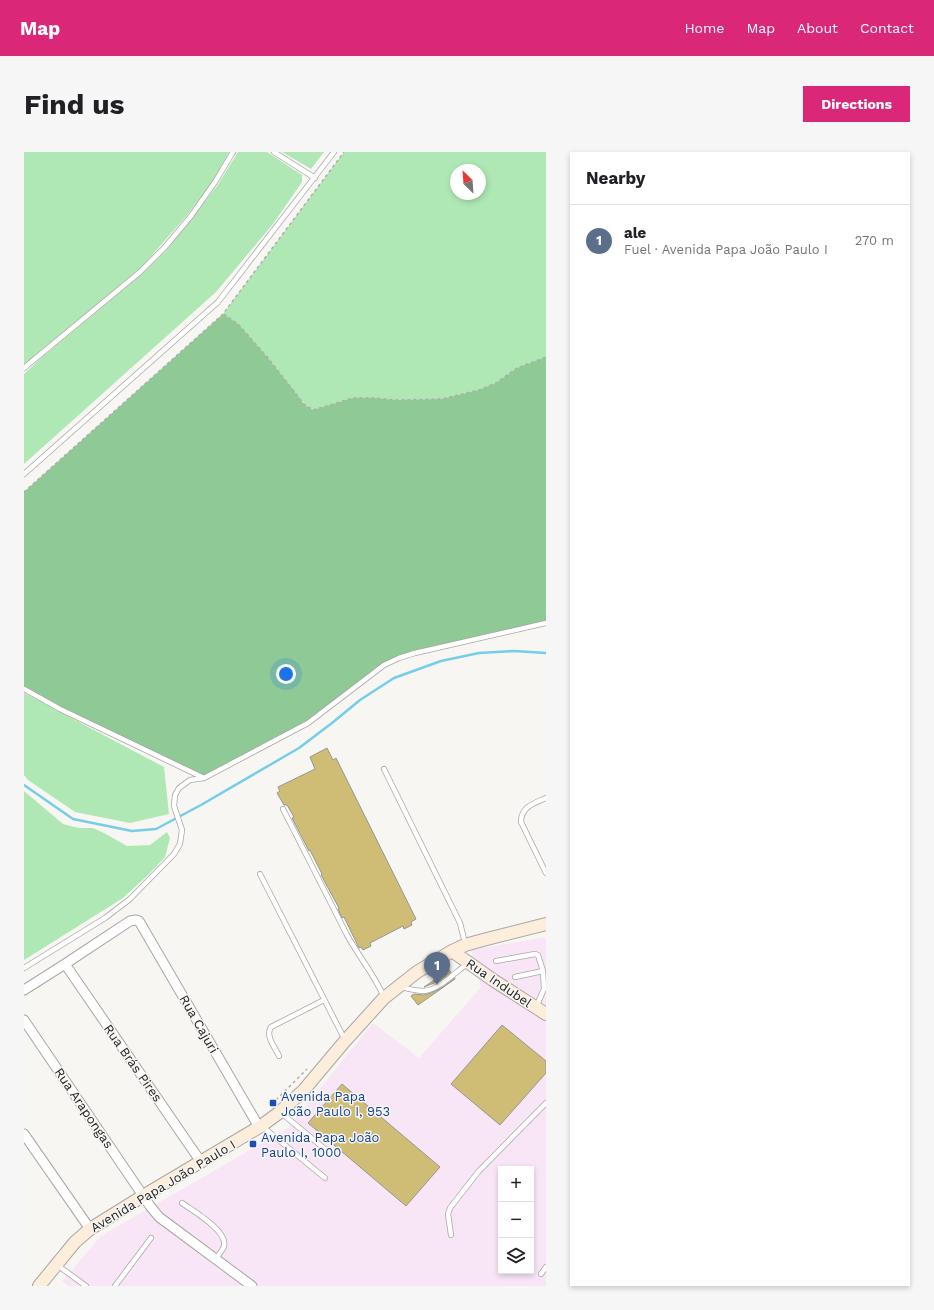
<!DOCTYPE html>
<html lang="en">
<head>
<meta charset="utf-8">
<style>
  :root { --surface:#fff; --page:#f6f6f6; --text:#202124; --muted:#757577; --line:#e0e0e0; --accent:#db2777 }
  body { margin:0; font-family:"Work Sans",sans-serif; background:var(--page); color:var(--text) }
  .controls { position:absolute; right:12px; bottom:12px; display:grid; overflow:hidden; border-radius:0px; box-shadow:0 2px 6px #0003 }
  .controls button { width:36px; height:36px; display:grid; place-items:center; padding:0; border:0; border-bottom:1px solid var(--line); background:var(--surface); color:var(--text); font:20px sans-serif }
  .compass { position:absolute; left:426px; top:12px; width:36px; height:36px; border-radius:50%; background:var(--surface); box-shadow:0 2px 6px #0003; rotate:335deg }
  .you { position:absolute; left:262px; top:522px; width:14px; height:14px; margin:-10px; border:3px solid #fff; border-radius:50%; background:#1a73e8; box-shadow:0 0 0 6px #1a73e833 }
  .badge { display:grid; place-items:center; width:26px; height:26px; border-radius:50%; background:var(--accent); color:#fff; font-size:13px; font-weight:700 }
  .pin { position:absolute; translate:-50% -33px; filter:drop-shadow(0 1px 2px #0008) }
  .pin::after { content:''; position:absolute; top:21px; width:14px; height:12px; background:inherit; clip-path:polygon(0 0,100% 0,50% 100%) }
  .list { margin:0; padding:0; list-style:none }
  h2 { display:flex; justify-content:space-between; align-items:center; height:52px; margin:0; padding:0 16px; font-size:17px }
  h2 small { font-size:13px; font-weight:400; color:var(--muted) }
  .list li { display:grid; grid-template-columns:26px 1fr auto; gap:12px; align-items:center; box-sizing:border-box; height:72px; padding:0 16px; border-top:1px solid var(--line) }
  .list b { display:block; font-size:15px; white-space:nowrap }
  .list p { margin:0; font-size:13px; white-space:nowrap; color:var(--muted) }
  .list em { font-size:13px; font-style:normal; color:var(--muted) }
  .icon { flex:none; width:22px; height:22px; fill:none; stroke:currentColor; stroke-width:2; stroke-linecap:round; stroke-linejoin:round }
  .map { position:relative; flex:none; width:522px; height:1134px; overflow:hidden; border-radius:0px }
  header { display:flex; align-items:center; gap:24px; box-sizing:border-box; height:56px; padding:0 20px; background:var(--accent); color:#fff }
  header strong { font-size:19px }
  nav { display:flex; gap:22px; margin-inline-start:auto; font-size:14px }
  .intro { display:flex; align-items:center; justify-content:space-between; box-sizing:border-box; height:96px; padding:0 24px }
  h1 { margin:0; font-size:28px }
  .button { padding:10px 18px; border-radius:0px; background:var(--accent); color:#fff; font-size:14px; font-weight:700 }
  main { display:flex; gap:24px; padding:0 24px }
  aside { flex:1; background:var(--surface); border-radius:0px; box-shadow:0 2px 6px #0003 }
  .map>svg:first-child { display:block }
  .industrial { fill:#f8e6f7; fill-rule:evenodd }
  .green { fill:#afe8b4; fill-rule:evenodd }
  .forest { fill:#8fc995 }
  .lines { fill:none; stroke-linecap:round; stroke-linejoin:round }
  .stream { stroke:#76cdea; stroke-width:2.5 }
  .building { fill:#cfbd76; stroke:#979693 }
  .lane-casing { stroke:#a8a7a4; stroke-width:6 }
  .street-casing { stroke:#a8a7a4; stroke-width:11 }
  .secondary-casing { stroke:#a8a7a4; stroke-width:14 }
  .path { stroke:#adacaa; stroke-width:1.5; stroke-dasharray:3 3; stroke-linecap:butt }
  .lane { stroke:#fff; stroke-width:4.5 }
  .street { stroke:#fff; stroke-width:9 }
  .secondary { stroke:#fdeddb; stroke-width:12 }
  .transit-dot { fill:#1a4fb4; stroke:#f7f6f3; stroke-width:1.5 }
  .labels { text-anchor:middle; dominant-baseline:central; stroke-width:3; stroke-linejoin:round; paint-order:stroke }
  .street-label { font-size:13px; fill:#1f1f1e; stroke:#f7f6f3 }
  .transit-label { font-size:13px; fill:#164399; stroke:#f7f6f3; text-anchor:start }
</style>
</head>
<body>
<header>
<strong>Map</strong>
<nav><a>Home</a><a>Map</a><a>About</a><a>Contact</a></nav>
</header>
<div class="intro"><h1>Find us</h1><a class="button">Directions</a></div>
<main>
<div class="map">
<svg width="522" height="1134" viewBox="0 0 522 1134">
  <rect width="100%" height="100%" fill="#f7f6f3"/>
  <path class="industrial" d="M522,785V1134H45L38,1129L77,1084L264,976L349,871L395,906L457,835L447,798ZM477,1017H507V1119H477Z"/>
  <path class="green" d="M0,0H205L189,29L164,62L116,117L12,202L0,213Z
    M214,0H243L278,23V30L249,72L192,140L0,312V222L17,206L118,122L142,99L193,34Z
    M258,0H300L287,17Z
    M320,0H522V205L493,216L472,231L455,238L418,247L372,248L350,246H329L289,258C271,246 258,223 244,206C230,190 215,176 199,162ZM432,18H456V42H432Z
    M0,541L140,615L145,662L106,671L51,660L4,628L0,623Z
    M0,639L39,672L55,676H69L80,681L103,694L126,693L143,680L146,686L141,705L124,723L99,746L0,808Z"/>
  <path class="forest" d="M199,162L214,172L244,206L280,252L289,258L329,246H350L372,248L418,247L455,238L472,231L493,216L522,205V469L391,501L360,513L284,571L180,626L0,537V340Z"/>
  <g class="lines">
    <path class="stream" d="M0,633L49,667L108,679L132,677L177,653L275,596L308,571L336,548L370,526L417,509L455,501L490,499L522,501"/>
  </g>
  <path class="building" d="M303,596L309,608L312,606L392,767L387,770L388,773L380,777L379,774L346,791L347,794L339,798L337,795L335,796L320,765L318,766L314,757L315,756L297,723L298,722L286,698L285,699L268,666L270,665L263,653H260L253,641L256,639L254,635L291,617L286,605Z
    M425,818L427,820L415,829L400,835Z
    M431,826V827L394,853L387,844L390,842L400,843L407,841L419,835Z
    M478,873L522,909V921L476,973L427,932Z
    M318,932L416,1015L382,1054L284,971Z"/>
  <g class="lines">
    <defs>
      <path id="lane" d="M250,0L291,26
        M0,216L116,120L141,95L167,64L191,30L209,0
        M0,322L194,150L310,0
        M0,537L36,557L180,626
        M360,617L436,771L441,791
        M522,646C510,651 497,655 497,670L522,721
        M259,657L323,783C335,805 350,822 360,845
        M236,722L321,888
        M472,809L511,802L514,803L519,819L520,837L512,855
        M0,816L81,766L106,747L150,702L156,692L158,678L150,654L151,643L155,636L166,628L180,626L284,571L360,513L375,506L391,501L522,471
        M491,825L519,819
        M377,835C385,837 392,839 400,839C414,838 432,820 443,812
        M255,904C251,895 241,884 247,875L300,848
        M256,960L307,1002
        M239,975L301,1026
        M158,1051C169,1059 204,1079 200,1094C199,1098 194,1103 192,1107
        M427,1083L424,1062L426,1056L454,1020L522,951
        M33,1113L62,1134
        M517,1122L522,1115
        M91,1134L127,1086"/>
      <path id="street" d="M41,812L177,1010
        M0,838L41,812L106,769L112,768L115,769L235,975
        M0,868L126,1054L135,1065L228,1134
        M0,982L66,1077"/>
      <path id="secondary" d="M428,799L469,828L522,862
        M15,1134L51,1090L66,1077L119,1044L237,974L256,960L279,939L321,889L360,846L393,820L428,799L441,793L459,788L522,772"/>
    </defs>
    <use href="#lane" class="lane-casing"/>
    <use href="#street" class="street-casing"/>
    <use href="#secondary" class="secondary-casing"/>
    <path class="path" d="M200,162L214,172L244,206L280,252L289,258L329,246H350L372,248L418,247L455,238L472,231L493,216L522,205
      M0,340L199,162L320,0
      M252,948L283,917"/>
    <use href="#lane" class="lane"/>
    <use href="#street" class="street"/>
    <use href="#secondary" class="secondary"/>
  </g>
  <g class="transit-dot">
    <rect x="245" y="947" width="8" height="8" rx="2"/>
    <rect x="225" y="988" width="8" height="8" rx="2"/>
  </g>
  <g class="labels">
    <g class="street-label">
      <text transform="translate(475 831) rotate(34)">Rua Indubel</text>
      <text transform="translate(175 872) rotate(60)">Rua Cajuri</text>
      <text transform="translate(109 911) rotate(55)">Rua Brás Pires</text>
      <text transform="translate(60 956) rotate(56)">Rua Arapongas</text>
      <text transform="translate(139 1034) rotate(-31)">Avenida Papa João Paulo I</text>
    </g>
    <g class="transit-label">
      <text x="257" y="944">Avenida Papa<tspan x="257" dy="15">João Paulo I, 953</tspan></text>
      <text x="237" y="985">Avenida Papa João<tspan x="237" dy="15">Paulo I, 1000</tspan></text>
    </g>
  </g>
</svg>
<div class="controls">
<button>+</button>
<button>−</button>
<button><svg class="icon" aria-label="layers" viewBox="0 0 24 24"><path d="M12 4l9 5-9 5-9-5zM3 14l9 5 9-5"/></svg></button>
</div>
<svg class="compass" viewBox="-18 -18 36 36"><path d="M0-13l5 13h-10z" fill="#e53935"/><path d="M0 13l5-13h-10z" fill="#757577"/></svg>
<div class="you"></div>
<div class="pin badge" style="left:413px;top:833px;background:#5c6f8a">1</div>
</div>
<aside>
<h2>Nearby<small></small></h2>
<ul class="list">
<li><span class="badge" style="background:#5c6f8a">1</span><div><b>ale</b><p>Fuel · Avenida Papa João Paulo I</p></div><em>270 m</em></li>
</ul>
</aside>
</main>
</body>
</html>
